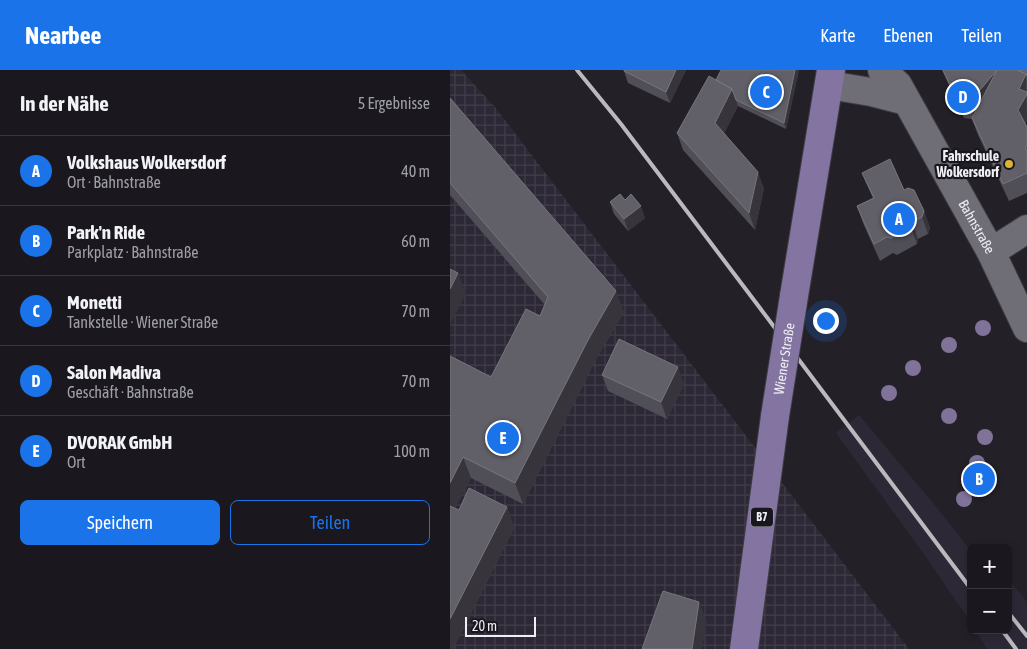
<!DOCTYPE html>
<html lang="de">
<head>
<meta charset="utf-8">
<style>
  :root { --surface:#1a181e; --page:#232127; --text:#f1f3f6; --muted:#9fa0a4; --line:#38373c; --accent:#1a73e8 }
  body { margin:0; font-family:"Asap Condensed",sans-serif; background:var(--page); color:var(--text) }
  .controls { position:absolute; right:15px; bottom:15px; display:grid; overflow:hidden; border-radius:8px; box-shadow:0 2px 8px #0003 }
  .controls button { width:45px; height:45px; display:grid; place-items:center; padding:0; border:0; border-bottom:1px solid var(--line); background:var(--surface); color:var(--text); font:25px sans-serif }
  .scale { position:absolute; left:15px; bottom:12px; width:71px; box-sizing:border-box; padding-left:5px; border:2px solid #efeef3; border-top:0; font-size:14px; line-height:18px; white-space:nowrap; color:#efeef3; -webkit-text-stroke:4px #19171e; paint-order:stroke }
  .you { position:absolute; left:375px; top:250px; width:18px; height:18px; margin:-12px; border:4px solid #fff; border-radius:50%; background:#1a73e8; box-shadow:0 0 0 8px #1a73e833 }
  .badge { display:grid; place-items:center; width:32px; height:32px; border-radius:50%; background:var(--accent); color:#fff; font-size:16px; font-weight:700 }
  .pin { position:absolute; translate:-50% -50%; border:2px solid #fff; box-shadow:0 1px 5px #0006 }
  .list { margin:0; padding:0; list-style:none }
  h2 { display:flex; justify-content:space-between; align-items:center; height:65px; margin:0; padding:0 20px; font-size:21px }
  h2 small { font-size:16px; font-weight:400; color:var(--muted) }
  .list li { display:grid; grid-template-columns:32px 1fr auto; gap:15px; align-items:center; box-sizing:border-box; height:70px; padding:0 20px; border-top:1px solid var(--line) }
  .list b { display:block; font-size:19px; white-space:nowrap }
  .list p { margin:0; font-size:16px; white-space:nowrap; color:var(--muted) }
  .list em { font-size:16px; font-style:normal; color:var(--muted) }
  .actions { display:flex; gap:10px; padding:15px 20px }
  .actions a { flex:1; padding:11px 0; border:1px solid var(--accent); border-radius:8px; text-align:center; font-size:18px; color:var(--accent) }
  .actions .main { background:var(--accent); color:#fff }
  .map { position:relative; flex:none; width:577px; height:579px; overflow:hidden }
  header { display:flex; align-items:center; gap:30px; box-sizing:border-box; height:70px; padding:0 25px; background:var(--accent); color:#fff }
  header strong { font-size:24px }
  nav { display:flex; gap:28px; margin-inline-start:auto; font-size:18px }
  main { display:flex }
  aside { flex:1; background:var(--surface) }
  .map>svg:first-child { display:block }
  .built { fill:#2d2835 }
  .industrial { fill:url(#industrial-grid) }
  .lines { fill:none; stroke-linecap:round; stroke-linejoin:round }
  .minor-casing { stroke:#3e3c43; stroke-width:30 }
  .major-casing { stroke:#3e3c43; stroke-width:30 }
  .minor { stroke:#6f6d76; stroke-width:28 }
  .major { stroke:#8374a1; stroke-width:28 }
  .rail { stroke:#bab9be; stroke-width:4 }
  .major-bridge-casing { stroke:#3e3c43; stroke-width:30; stroke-linecap:butt }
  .major-bridge { stroke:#8374a1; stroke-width:28 }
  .tree { fill:#807299 }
  .wall { fill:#504e56 }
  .shaded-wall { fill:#37343c }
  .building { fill:#615f67; stroke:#77767d }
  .poi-dot { fill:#dbb233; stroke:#19171e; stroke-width:2 }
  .labels { text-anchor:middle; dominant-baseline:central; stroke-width:4.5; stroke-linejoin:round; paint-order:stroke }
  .shield { fill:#19171e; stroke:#afaeb3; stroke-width:1 }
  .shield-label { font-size:12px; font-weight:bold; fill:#efeef3 }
  .poi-label { font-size:14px; font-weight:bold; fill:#efeef3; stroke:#19171e; text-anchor:end }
  .street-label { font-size:14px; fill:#efeef3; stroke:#19171e }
</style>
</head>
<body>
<header>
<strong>Nearbee</strong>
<nav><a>Karte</a><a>Ebenen</a><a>Teilen</a></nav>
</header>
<main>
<aside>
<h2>In der Nähe<small>5 Ergebnisse</small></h2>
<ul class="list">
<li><span class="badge">A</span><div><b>Volkshaus Wolkersdorf</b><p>Ort · Bahnstraße</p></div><em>40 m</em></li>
<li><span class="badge">B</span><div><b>Park'n Ride</b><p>Parkplatz · Bahnstraße</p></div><em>60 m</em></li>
<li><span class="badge">C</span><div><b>Monetti</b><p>Tankstelle · Wiener Straße</p></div><em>70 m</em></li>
<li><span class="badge">D</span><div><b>Salon Madiva</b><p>Geschäft · Bahnstraße</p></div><em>70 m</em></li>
<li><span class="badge">E</span><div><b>DVORAK GmbH</b><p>Ort</p></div><em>100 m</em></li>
</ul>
<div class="actions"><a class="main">Speichern</a><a>Teilen</a></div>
</aside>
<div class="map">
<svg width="577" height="579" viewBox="0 0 577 579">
  <defs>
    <pattern id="industrial-grid" width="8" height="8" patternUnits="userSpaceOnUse" patternTransform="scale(1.25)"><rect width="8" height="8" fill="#2d2835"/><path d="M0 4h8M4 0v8" fill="none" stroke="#423d49"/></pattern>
  </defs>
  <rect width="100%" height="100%" fill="#232028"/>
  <path class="built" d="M409,345L488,439L521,481V553L476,487L386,363Z
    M558,508L577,532V579H537L525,560H558Z"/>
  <path class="industrial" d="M0,0H11L45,37L459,579H0Z"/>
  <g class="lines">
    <defs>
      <g id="minor">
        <path id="s1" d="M432,0L448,15L541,182L577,258"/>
        <path d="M379,15L421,22L456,31"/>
        <path d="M541,182L577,159"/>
      </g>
      <path id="major" d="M344,226L381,0
        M294,579L325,346"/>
    </defs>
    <use href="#minor" class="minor-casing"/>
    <use href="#major" class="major-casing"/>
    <use href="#minor" class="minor"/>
    <use href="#major" class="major"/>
    <path class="rail" d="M127,0L171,54L325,258L521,519
      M558,542L577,566
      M552,560L566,579"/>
    <defs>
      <g id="major-bridge">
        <path id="s2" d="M325,346L344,226"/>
      </g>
    </defs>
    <use href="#major-bridge" class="major-bridge-casing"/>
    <use href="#major-bridge" class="major-bridge"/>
  </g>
  <g class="tree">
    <circle cx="533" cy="258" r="8"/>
    <circle cx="499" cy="275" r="8"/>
    <circle cx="463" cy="298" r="8"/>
    <circle cx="439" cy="323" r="8"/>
    <circle cx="499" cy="346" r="8"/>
    <circle cx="535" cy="367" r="8"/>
    <circle cx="527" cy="393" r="8"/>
    <circle cx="514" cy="429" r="8"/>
  </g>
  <path class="wall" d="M236,0L220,33L178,13L174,1Z
    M271,0H349L336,59L288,36L274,63L314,118L305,160L233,80L227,63L266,10Z
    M492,0H577V51L575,54L577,57V123L559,131L528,65L522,49L514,48Z
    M0,28L174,242L145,291L73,434L21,408L5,438L9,440L57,437L64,458L3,579H0V286L41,307L90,246L95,235L0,125Z
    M412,103L454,120L474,141L480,158L478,164L468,169L467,174L447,185L443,183L430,191L413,153L407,136L423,128Z
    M175,130L195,148L178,161L164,144L160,132Z
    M152,305L234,314L217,349L158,321Z"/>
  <path class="shaded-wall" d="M226,0H236L220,33L216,22Z
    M345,0H349L336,59L334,53Z
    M547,0L525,50L519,33Z
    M576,4L577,51L574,56L568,40L569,19Z
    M282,19L288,36L271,70L265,53Z
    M308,102L314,118L305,160L299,143Z
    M191,136L195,148L178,161L174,149Z
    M474,141L480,158L478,164L472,147Z
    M462,152L468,169L467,174L461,158Z
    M8,203L16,224L0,255V219Z
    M166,221L174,242L145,291L73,434L65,413L138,270Z
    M228,297L234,314L217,349L211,332Z
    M13,387L21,408L0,449V413Z
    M57,437L64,458L3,579H0V549Z
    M249,532L257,552L252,579H242Z"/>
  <path class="building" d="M174,0H226L216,22L174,1Z
    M271,0H345L334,53L286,30L282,19L266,10Z
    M493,0H547L519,33L508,32Z
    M547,0H567L576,4L569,19L577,22V24L568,40L577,57V76L575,77L577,82V103L553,114L522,48Z
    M567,0H577V6L576,4Z
    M259,6L282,19L265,53L308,102L299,143L227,63Z
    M0,28L166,221L138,270L65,413L13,387L0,413V286L41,307L76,239L90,246L98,227L0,113Z
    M440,89L454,120L458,118L464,120L474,141L472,147L462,152L461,158L441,168L437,167L424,174L407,136L424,128L412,103Z
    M170,124L175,130L181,124L191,136L174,149L160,132Z
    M0,199L8,203L0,219Z
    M169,269L228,297L211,332L152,305Z
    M19,418L57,437L0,549V436L9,440Z
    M213,521L249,532L242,579H192Z"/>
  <circle class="poi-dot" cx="559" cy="94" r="5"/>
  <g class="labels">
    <rect class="shield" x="301" y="437.5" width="22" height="19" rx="4"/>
    <g class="shield-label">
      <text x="312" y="447">B7</text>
    </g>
    <g class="poi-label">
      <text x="549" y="86">Fahrschule<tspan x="549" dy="16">Wolkersdorf</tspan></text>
    </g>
    <g class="street-label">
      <text stroke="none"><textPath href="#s1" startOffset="184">Bahnstraße</textPath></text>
      <text stroke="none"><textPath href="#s2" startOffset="58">Wiener Straße</textPath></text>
    </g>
  </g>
</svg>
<div class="controls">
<button>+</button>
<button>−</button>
</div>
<div class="scale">20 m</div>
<div class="you"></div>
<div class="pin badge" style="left:449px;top:149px">A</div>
<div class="pin badge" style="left:529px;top:409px">B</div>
<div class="pin badge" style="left:316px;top:22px">C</div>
<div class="pin badge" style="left:513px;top:27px">D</div>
<div class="pin badge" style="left:53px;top:368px">E</div>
</div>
</main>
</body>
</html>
